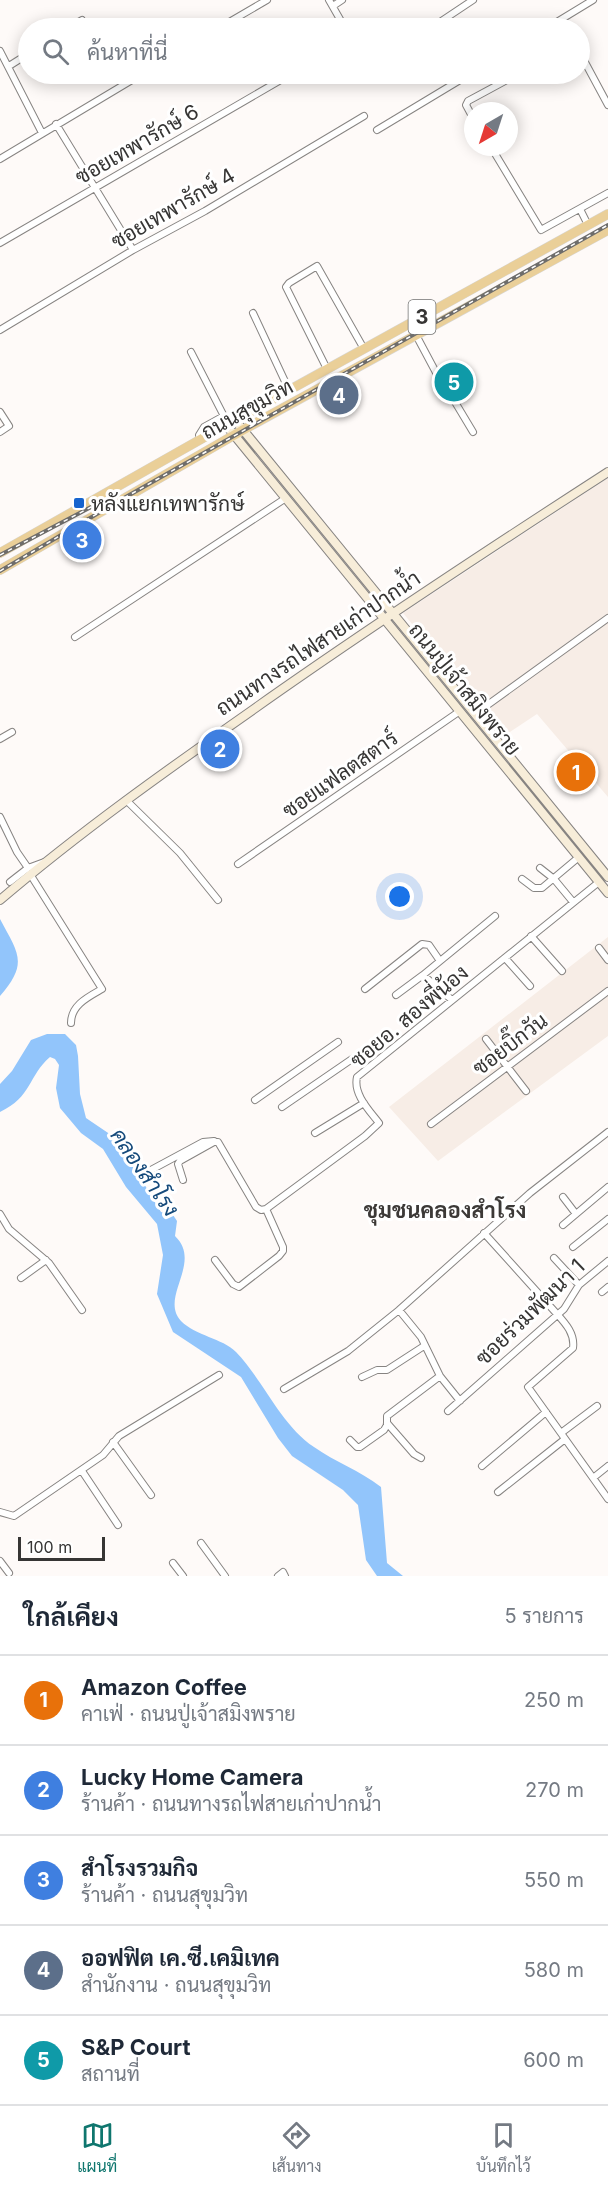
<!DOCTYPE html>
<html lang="th">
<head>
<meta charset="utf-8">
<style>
  :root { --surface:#fff; --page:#f2f2f3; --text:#1f2937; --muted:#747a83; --line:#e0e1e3; --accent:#0f766e }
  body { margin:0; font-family:Inter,Sarabun,sans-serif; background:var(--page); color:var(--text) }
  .compass { position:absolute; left:464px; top:102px; width:54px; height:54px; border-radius:50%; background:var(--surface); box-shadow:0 3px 15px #0003; rotate:219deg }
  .scale { position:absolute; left:18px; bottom:15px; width:87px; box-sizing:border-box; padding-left:6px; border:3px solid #363534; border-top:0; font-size:16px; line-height:21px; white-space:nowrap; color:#363534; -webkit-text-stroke:4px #fff; paint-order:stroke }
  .you { position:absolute; left:400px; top:897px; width:21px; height:21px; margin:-15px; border:4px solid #fff; border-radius:50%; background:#1a73e8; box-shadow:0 0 0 9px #1a73e833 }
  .badge { display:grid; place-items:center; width:39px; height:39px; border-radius:50%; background:var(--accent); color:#fff; font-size:20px; font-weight:700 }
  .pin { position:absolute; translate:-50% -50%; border:3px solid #fff; box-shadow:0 2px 6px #0006 }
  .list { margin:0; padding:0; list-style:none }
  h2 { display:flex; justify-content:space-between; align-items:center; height:78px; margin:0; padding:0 24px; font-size:26px }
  h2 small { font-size:20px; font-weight:400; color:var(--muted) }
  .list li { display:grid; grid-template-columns:39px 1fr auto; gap:18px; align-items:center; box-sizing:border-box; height:90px; padding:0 24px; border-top:2px solid var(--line) }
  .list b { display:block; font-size:22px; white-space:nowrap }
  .list p { margin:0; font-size:20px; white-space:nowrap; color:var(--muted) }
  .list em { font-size:20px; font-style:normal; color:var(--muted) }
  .icon { flex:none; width:33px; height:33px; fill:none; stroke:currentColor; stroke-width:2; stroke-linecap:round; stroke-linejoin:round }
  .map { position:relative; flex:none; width:608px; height:1576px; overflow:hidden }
  .search { position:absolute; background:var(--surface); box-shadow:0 3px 15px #0003; left:18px; right:18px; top:18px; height:66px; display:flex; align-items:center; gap:15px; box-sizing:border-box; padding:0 21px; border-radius:33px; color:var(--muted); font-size:22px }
  .sheet { height:528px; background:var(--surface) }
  nav { display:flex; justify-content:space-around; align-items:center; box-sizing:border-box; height:84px; border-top:2px solid var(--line); background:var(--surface); font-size:16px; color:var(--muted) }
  nav a { display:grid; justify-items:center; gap:3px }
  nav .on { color:var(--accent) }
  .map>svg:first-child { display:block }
  .built { fill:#f7ede6 }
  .water { fill:#92c5fb }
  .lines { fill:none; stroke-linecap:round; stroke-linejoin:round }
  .minor-casing { stroke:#878482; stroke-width:8 }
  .secondary-casing { stroke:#878482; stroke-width:10 }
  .trunk-casing { stroke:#d7d7d6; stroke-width:10 }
  .minor { stroke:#fff; stroke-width:6 }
  .secondary { stroke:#f7edd9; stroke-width:8 }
  .trunk { stroke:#eacf98; stroke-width:9 }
  .rail-casing { stroke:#6e6d6b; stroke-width:4 }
  .rail { stroke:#fff; stroke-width:1.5; stroke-dasharray:4.5; stroke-linecap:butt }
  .poi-dot { fill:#1764ce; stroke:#fff; stroke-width:2 }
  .labels { text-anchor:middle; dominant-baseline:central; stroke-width:6; stroke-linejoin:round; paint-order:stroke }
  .shield { fill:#fff; stroke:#727271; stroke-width:1.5 }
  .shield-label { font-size:20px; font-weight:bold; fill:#363534 }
  .street-label { font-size:21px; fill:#363534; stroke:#fff }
  .poi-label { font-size:21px; fill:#363534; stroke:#fff; text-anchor:start }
  .water-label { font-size:22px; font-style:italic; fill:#154a7b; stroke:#fff }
  .neighbourhood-label { font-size:22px; font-weight:bold; fill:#3c3937; stroke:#fff }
</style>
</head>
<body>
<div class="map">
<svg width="608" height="1576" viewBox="0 0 608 1576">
  <rect width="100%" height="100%" fill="#fefaf8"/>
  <path class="built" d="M608,478V797L537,714L504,736L403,613Z
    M608,937V1036L438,1161L389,1107Z"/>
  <path class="water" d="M0,919C18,953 29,963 0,996Z
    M47,1034H65L76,1045L78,1056L80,1094L86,1118L117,1139L161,1212L173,1215L177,1221L175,1236C203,1263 159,1297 181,1321C196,1336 222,1338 236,1352C264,1381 280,1424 314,1447C335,1462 359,1470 381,1487L387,1563L403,1576H377L366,1560L358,1505L343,1490L292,1456L278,1438L241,1377L173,1332L157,1294L163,1255L157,1224L126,1187L103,1149L81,1133L60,1108L56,1088L59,1065L55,1059L50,1057C28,1076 32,1097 0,1112V1084L12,1071L31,1040Z"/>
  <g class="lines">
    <defs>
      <path id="minor" d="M329,0L345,28
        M333,6L342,0
        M68,28L82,20
        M219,28L267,0
        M431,28L473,0
        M547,28L593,0
        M0,51L42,133
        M580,53L608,105
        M9,66L28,54
        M473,118L466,105L468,101L518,74
        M56,124L133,250
        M377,130L470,74
        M491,147L541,230L608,193
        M0,159L142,74
        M580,209L588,225
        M0,243L291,74
        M253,313L289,390
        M0,330L133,250L205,211L364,116
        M416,335L448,395
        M191,352L228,424
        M327,369L286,287L289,283L317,266L364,349
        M455,402L473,432
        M0,412L9,426L0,432
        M200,440L199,435L204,427L224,416
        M75,637L286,498
        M475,714L608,618
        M0,739L12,732
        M126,800L180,853L218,900
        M0,817L17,852L28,868L10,882
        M238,864L460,711
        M28,868L47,861
        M540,868L554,879L573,902
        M30,874L102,989C88,997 71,1005 71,1023
        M522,879L534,888H542L579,857
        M531,936L562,971
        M599,948L608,960
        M505,958L530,986
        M423,975L495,916
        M365,989L422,944L429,945L440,961
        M396,995L423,975L452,1000
        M486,1039L526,1091
        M255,1100L338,1042
        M282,1107L352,1059
        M431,1124L608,991
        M315,1133L364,1103
        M151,1170L203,1142L214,1141
        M183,1180L178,1164L180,1161L214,1142H218L256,1207L261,1210L266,1209
        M563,1197L576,1214
        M0,1214L9,1229L49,1263L82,1310
        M563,1225L608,1187
        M484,1233L557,1314C566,1324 575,1334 573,1348L528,1387L608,1499
        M573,1247L608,1219
        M554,1258L579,1285
        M215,1260L233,1284L239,1287L279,1256L283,1251V1247L266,1209L365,1136L379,1123C369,1110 353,1094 357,1077L599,882
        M21,1278L46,1260
        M602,1292L608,1287
        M399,1310L421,1337L440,1376L460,1401
        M362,1377L377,1370H387L424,1346
        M284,1389L348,1351L399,1310L530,1193L608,1132
        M448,1411L564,1309L579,1285L608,1261
        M387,1423L414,1454L421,1458
        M561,1433L597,1406
        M350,1440L357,1447H360L384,1430L387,1425V1416L440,1376
        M113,1442L151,1495
        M482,1466L546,1412
        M82,1471L118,1525
        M593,1478L608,1466
        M498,1492L565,1439
        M0,1512L14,1516L103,1455L119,1436L219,1375
        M201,1543L225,1576
        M0,1561L9,1573
        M173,1563L183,1576
        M278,1576L283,1572L285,1576"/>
      <path id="secondary" d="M235,420L608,877
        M226,425L608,893
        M0,900C81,831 167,770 254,709C370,627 489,549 608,472"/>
      <path id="trunk" d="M0,553L226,425L608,214
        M0,570L243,430L608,230"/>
    </defs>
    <use href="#minor" class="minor-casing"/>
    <use href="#secondary" class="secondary-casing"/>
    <use href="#trunk" class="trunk-casing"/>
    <use href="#minor" class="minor"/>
    <use href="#secondary" class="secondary"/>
    <use href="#trunk" class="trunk"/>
    <defs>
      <path id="rail" d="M0,555L93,506
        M0,571L124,498L608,225"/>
    </defs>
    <use href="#rail" class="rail-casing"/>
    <use href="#rail" class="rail"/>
  </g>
  <rect class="poi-dot" x="73" y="497" width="12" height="12" rx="3"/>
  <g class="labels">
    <rect class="shield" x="408.5" y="300" width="27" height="34" rx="4.5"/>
    <g class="shield-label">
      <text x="422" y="317">3</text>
    </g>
    <g class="street-label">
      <text transform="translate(137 144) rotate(-30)">ซอยเทพารักษ์ 6</text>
      <text transform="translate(173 208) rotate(-30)">ซอยเทพารักษ์ 4</text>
      <text transform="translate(247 409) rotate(-29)">ถนนสุขุมวิท</text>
      <text transform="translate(318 643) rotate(-34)">ถนนทางรถไฟสายเก่าปากน้ำ</text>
      <text transform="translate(465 689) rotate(51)">ถนนปู่เจ้าสมิงพราย</text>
      <text transform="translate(340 774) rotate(-35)">ซอยแฟลตสตาร์</text>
      <text transform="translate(409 1016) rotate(-40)">ซอยอ. สองพี่น้อง</text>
      <text transform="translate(510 1044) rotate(-37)">ซอยบิ๊กวัน</text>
      <text transform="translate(530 1312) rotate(-44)">ซอยร่วมพัฒนา 1</text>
    </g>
    <g class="poi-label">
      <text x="91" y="503">หลังแยกเทพารักษ์</text>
    </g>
    <g class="water-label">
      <text transform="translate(145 1172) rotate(55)">คลองสำโรง</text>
    </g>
    <g class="neighbourhood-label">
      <text x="445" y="1210">ชุมชนคลองสำโรง</text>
    </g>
  </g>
</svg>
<svg class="compass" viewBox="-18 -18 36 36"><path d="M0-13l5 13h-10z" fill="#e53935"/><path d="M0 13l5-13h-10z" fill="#747a83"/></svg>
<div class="scale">100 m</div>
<div class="you"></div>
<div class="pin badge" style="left:576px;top:772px;background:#e8710a">1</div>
<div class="pin badge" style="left:220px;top:749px;background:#3f7fe0">2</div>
<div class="pin badge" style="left:82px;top:540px;background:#3f7fe0">3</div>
<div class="pin badge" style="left:339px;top:395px;background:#5c6f8a">4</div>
<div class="pin badge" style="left:454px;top:382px;background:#0f9aa8">5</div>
<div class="search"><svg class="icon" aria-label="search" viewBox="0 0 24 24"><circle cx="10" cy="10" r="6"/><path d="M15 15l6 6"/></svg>ค้นหาที่นี่</div>
</div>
<section class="sheet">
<h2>ใกล้เคียง<small>5 รายการ</small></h2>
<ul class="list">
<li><span class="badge" style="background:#e8710a">1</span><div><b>Amazon Coffee</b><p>คาเฟ่ · ถนนปู่เจ้าสมิงพราย</p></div><em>250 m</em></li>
<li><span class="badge" style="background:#3f7fe0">2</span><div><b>Lucky Home Camera</b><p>ร้านค้า · ถนนทางรถไฟสายเก่าปากน้ำ</p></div><em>270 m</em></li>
<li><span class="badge" style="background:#3f7fe0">3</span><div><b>สำโรงรวมกิจ</b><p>ร้านค้า · ถนนสุขุมวิท</p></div><em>550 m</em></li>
<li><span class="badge" style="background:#5c6f8a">4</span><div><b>ออฟฟิต เค.ซี.เคมิเทค</b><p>สำนักงาน · ถนนสุขุมวิท</p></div><em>580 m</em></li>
<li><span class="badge" style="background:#0f9aa8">5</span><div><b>S&amp;P Court</b><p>สถานที่</p></div><em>600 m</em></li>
</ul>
</section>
<nav>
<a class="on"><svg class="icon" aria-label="map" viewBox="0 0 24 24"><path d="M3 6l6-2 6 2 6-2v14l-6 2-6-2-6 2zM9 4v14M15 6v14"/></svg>แผนที่</a>
<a><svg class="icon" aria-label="directions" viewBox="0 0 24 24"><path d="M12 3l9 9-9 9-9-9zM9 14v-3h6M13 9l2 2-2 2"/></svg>เส้นทาง</a>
<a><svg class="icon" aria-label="saved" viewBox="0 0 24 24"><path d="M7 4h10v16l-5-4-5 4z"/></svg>บันทึกไว้</a>
</nav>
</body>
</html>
